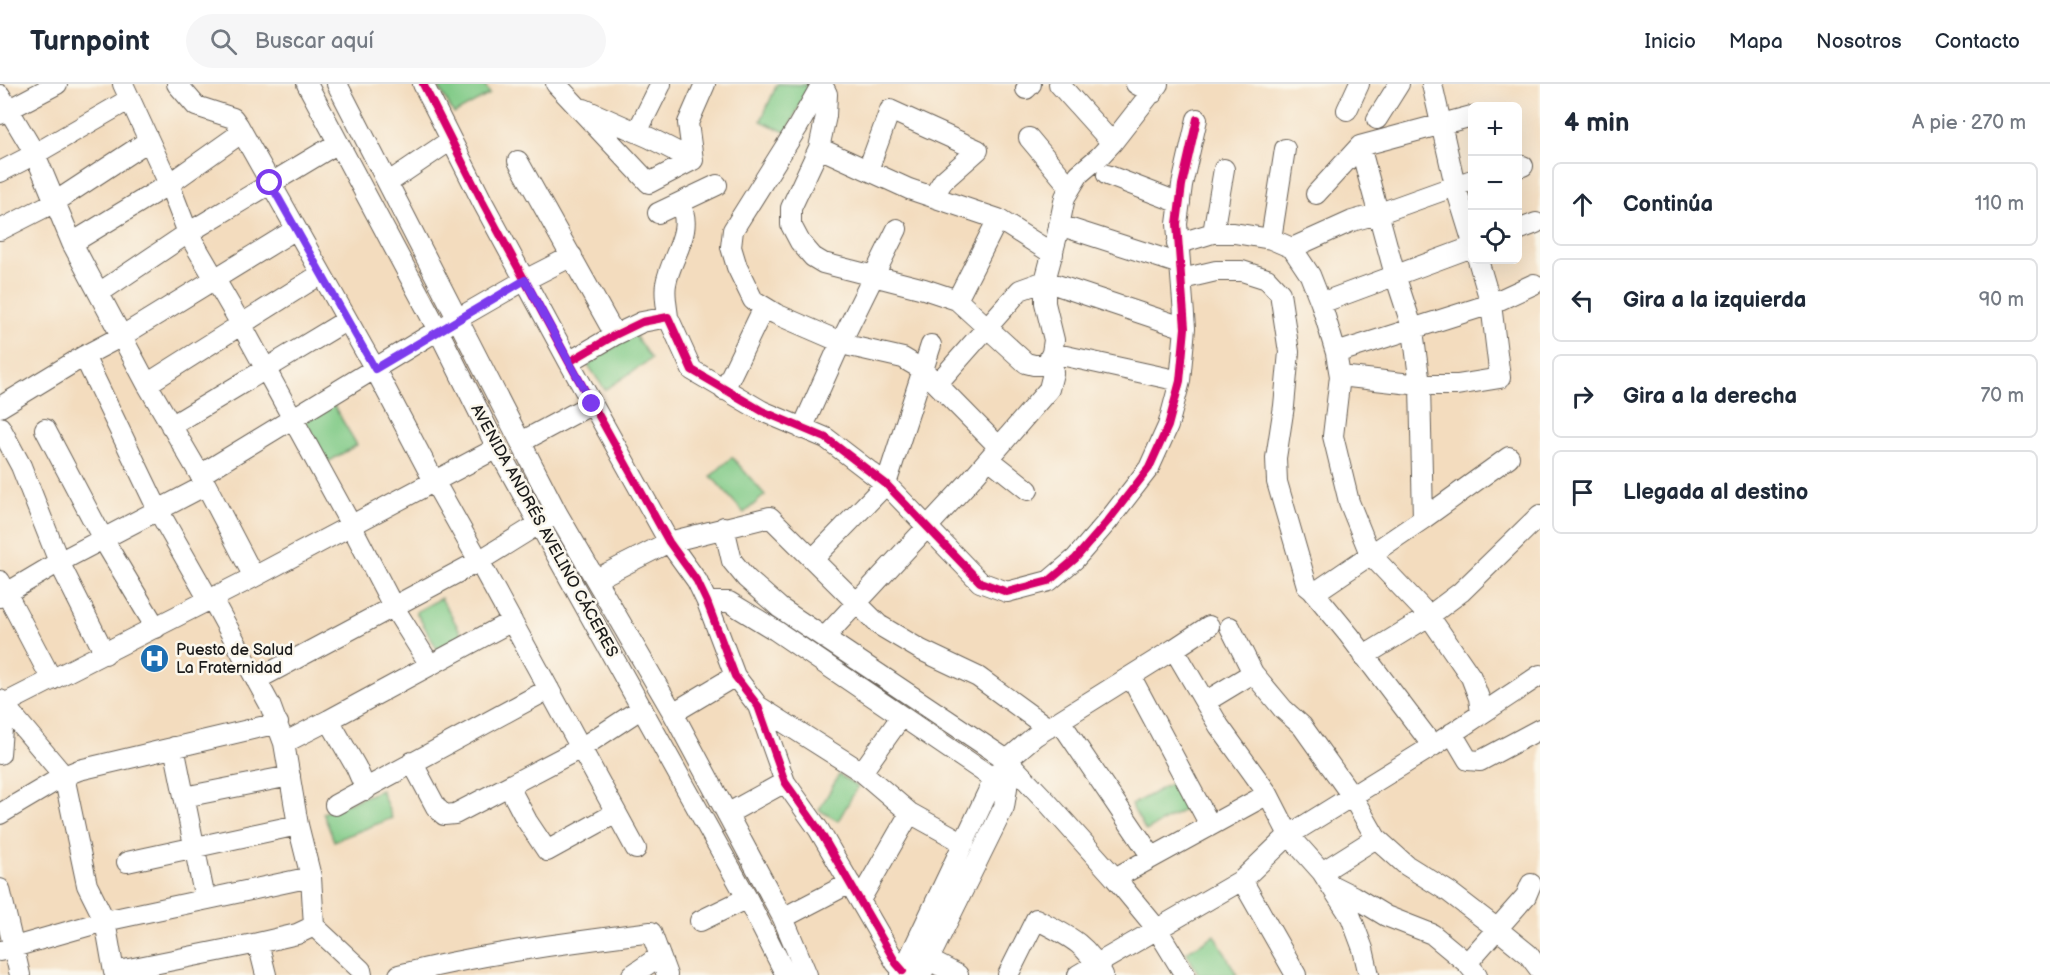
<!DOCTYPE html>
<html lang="es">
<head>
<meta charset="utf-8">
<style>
  :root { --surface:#fff; --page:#f6f6f7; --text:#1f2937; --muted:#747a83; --line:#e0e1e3 }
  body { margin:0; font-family:"Balsamiq Sans",sans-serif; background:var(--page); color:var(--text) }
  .controls { position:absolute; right:18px; top:18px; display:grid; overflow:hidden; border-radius:9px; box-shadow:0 6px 24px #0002 }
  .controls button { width:54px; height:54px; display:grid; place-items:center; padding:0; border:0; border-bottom:2px solid var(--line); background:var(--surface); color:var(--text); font:30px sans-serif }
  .stop { position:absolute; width:18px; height:18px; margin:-14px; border:4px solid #7c3aed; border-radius:50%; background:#fff }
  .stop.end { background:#7c3aed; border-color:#fff; box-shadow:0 2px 6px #0008 }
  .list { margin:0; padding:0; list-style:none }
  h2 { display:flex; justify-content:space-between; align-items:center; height:78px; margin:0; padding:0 24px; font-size:26px }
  h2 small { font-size:20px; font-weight:400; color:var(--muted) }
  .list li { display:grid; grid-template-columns:39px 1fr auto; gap:18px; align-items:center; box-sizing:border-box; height:84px; margin:0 12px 12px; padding:0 12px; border:2px solid var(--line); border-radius:9px }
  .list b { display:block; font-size:22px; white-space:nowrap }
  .list em { font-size:20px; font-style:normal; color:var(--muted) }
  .icon { flex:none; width:33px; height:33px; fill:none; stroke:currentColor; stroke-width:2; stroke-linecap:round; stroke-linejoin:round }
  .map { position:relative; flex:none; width:1540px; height:891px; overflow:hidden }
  header { display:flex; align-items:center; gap:36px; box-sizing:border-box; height:84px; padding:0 30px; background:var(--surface); border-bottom:2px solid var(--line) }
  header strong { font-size:28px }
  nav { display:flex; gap:33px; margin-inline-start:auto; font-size:21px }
  .search { width:420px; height:54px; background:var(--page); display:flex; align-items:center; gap:15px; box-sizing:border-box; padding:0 21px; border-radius:33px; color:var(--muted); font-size:22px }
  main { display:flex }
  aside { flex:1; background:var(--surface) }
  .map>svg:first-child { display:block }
  .pitch { fill:#82cb88; stroke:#4f7452; stroke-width:1.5 }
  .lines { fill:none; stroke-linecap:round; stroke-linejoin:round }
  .minor-casing { stroke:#675f55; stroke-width:22 }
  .minor { stroke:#fff; stroke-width:20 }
  .cycleway-casing { stroke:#fbf7ec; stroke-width:11 }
  .cycleway { stroke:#d6006c; stroke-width:8 }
  .route { stroke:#7c3aed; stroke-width:8 }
  .labels { text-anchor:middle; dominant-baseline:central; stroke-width:5; stroke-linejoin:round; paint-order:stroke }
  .street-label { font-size:16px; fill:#1c1c1c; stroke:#fbf7ec }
  .poi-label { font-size:16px; fill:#1c1c1c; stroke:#fbf7ec; text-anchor:start }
</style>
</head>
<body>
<header>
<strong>Turnpoint</strong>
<div class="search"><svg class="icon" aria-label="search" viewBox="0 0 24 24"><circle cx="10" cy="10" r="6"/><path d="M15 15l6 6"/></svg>Buscar aquí</div>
<nav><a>Inicio</a><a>Mapa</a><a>Nosotros</a><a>Contacto</a></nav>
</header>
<main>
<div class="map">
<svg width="1540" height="891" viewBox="0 0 1540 891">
  <rect width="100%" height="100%" fill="#fbf7ec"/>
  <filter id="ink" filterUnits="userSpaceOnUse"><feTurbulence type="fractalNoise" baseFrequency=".0167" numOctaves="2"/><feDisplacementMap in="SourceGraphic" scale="12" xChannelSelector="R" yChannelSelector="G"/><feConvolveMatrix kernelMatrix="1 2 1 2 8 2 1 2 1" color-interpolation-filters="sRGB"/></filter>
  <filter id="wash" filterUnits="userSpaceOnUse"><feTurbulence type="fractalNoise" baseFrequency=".008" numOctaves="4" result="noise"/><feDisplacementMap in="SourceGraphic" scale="24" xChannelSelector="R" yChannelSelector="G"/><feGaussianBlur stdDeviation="1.35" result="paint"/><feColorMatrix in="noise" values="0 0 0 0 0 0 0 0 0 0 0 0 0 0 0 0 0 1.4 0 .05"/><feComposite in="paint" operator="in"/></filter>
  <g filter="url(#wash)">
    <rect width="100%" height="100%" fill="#f3dcbe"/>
    <path class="pitch" d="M437,0H484L490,10L454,30Z
      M777,0L809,1L787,49L761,37Z
      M634,250L651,275L605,306L588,281Z
      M331,317L357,361L328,378L303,333Z
      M732,373L765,411L744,429L711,392Z
      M441,514L464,554L439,568L416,528Z
      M839,691L858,702L838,737L819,726Z
      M1177,696L1191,722L1146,747L1131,721Z
      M381,706L392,734L334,757L323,729Z
      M1215,851L1237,891H1199L1186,868Z"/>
  </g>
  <g filter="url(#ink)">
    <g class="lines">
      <defs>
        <path id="minor" d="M123,0L169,100L188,149L241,240L351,441L393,522L430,581
          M177,0L196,22L233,34L238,41L375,285L434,397L479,477L636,765
          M307,0L438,246L497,364L747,814L786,891
          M337,0L557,429L673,629L783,834L807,891
          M423,0L483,119L569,278L669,458L697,497L707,518L735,592L758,622L785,698L819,746L896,879L903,887
          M556,0L649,99L693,76
          M822,0L827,10L826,32L819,64L791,124V141L800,158L813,173L823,179L924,205L957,216L1026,279L1034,281H1046L1052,269L1054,256L1045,219V197L1057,152L1065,113L1079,90L1099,73L1112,59L1158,0
          M822,0L797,44L733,146L731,163L737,183L753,216L776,230L850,262L903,274L923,286L999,363
          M1059,0L1112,59
          M1136,0L1153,9
          M1432,0L1455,101L1472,156
          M1026,5L1031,0
          M0,11L35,70L72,159L147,300L206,401L254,493
          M584,25L650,54L693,76
          M1347,26L1359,0
          M0,30L57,0
          M1377,35L1399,0
          M637,48L661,0
          M1029,54L1070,103
          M1360,62L1395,191L1413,246L1420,301L1423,435
          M819,64L909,105L998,135L1053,170
          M693,76L688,39L705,0
          M518,77L615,251
          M1518,83L1523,82
          M868,86L890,26L978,66L943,97L933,113
          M0,88L35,70L130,15
          M1107,91L1180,119
          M389,98L451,56
          M1316,110L1360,62L1472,32
          M658,129L717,101
          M1059,141L1180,180
          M0,146L55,118L148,57
          M1518,146L1536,139
          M1213,149L1224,85
          M1271,155L1285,65
          M72,159L169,100L241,49
          M1177,160L1213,149H1234L1271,155L1292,164L1310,191L1321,219L1336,269L1340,292L1333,352L1349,418L1370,470L1429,532L1471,593L1479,614L1481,629
          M1292,164L1352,137L1377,130L1472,96
          M1182,195L1216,187H1242L1267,195L1280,209L1289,268L1284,322L1276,374L1277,398L1307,502L1312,506L1320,505L1423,435L1509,373
          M99,209L188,149L338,59
          M957,216L998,135
          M1321,219L1472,163
          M668,233C667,223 664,210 666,200C670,174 695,147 680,120
          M1336,269L1491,220L1534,200
          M84,272L158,426L209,516
          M569,278L615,251L642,238L668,233L692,286L762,327L826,354L886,400L980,498L1007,508L1049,497L1075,475L1108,437L1149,384L1168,342L1180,297L1185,244L1177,140L1182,101L1197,35
          M1340,292L1420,301H1457L1500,294L1491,220L1478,176
          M147,300L321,190
          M937,300L1020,206L1045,197L1185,244
          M724,306L764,223
          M0,323L84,272L122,252L296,145
          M171,342L347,236
          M0,343L21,382L59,478L105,570
          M45,345L103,455L156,544
          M802,345L841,258L897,145
          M521,358L592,320
          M989,375L1028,406
          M200,391L438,246L525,196L572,172
          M724,443L732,477L746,494L780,524L1007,676L1047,718L1115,794L1157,845L1185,891
          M813,475L886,400L931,261
          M596,495L669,458L770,433L879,541L921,566L978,593L1048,644
          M0,497L52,596
          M1312,506L1349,551L1433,662
          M0,513L59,478L206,401
          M212,515L270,621L284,659L298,741L311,793L314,842L361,886L362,891
          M707,518H729L775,546L994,695
          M1230,543L1253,589L1283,625L1302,642L1352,712L1376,754L1406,781L1449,808L1496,844L1528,870L1540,886
          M824,554L968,399L1049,305L1053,289L1052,269L1180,297
          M1174,565L1219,642L1268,710L1289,751L1322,788L1351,833L1363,865L1369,891
          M1364,572L1429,532L1461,508L1540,431
          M1131,593L1210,741
          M256,596L479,477L550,433
          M0,616L64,692L87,801L105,837L114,888L118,891
          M1205,618L1253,589
          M4,620L254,493L497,364
          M758,622L862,688L910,729L964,759
          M673,629L735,592
          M329,636L356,683L366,706
          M1060,637L1152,773
          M1452,649L1468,676L1480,677L1540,645
          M284,659L329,636L512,537
          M174,663L205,815
          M0,670L4,620
          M412,678L436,723L444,731L455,730L581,664L642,624
          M862,688L901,633
          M509,703L527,737L547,767L616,729
          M184,713L290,692
          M335,721L549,605
          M0,730L64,692L79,686L278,639
          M727,730L785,698
          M127,778L298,741
          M1322,788L1376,754
          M1115,794L1268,710
          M1242,796L1296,891
          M1331,801L1353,812L1386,832L1432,850L1467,879L1477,891
          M0,805L20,891
          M860,816L910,729
          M783,834L850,799
          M700,837L747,814
          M258,859L266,891
          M0,867L105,837L311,793
          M929,876L958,891
          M1467,879L1526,812L1531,800
          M114,888L258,859L297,850L314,842
          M399,891C482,869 567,859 651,848L667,891
          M632,891L660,872
          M901,891L994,695L1007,676L1035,652L1174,565L1209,542
          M921,891L1004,723L1007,704V676
          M1008,891L1036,835C1068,852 1085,858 1103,891
          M1078,891L1242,796L1289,751L1433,662L1540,591"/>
      </defs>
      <use href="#minor" class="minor-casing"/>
      <use href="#minor" class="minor"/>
      <defs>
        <path id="cycleway" d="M423,0L483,119L569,278L669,458L697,497L707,518L735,592L758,622L785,698L819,746L896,879L903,887
          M569,278L615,251L642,238L668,233L692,286L762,327L826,354L886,400L980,498L1007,508L1049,497L1075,475L1108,437L1149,384L1168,342L1180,297L1185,244L1177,140L1182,101L1197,35"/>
      </defs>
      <use href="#cycleway" class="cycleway-casing"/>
      <use href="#cycleway" class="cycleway"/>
    </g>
  </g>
  <g class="lines" filter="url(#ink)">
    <path class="route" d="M270,99L375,285L525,196L592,320"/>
  </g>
  <defs>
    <symbol id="hospital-disc" viewBox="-11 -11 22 22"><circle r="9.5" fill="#1f6fb2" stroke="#fbf7ec"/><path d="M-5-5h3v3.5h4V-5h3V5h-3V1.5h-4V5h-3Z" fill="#fff"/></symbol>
  </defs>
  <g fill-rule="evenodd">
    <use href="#hospital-disc" x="138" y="558" width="33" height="33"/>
  </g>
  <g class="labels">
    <g class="street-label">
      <text transform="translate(544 447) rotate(61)">AVENIDA ANDRÉS AVELINO CÁCERES</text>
    </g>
    <g class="poi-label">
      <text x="176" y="566">Puesto de Salud<tspan x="176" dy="18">La Fraternidad</tspan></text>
    </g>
  </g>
</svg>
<div class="controls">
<button>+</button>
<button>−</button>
<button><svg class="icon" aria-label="locate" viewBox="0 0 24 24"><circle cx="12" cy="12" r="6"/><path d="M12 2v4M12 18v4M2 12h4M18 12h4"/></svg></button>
</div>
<div class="stop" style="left:270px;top:99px"></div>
<div class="stop end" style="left:592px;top:320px"></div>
</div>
<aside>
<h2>4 min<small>A pie · 270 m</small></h2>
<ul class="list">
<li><svg class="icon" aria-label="ahead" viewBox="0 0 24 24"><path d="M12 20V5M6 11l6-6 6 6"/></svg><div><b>Continúa</b></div><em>110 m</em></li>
<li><svg class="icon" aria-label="left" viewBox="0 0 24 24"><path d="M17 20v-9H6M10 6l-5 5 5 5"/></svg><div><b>Gira a la izquierda</b></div><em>90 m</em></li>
<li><svg class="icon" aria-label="right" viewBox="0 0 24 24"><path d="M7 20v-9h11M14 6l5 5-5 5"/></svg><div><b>Gira a la derecha</b></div><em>70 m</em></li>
<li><svg class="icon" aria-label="arrive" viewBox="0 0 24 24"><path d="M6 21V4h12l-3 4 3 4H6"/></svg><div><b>Llegada al destino</b></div></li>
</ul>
</aside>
</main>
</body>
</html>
